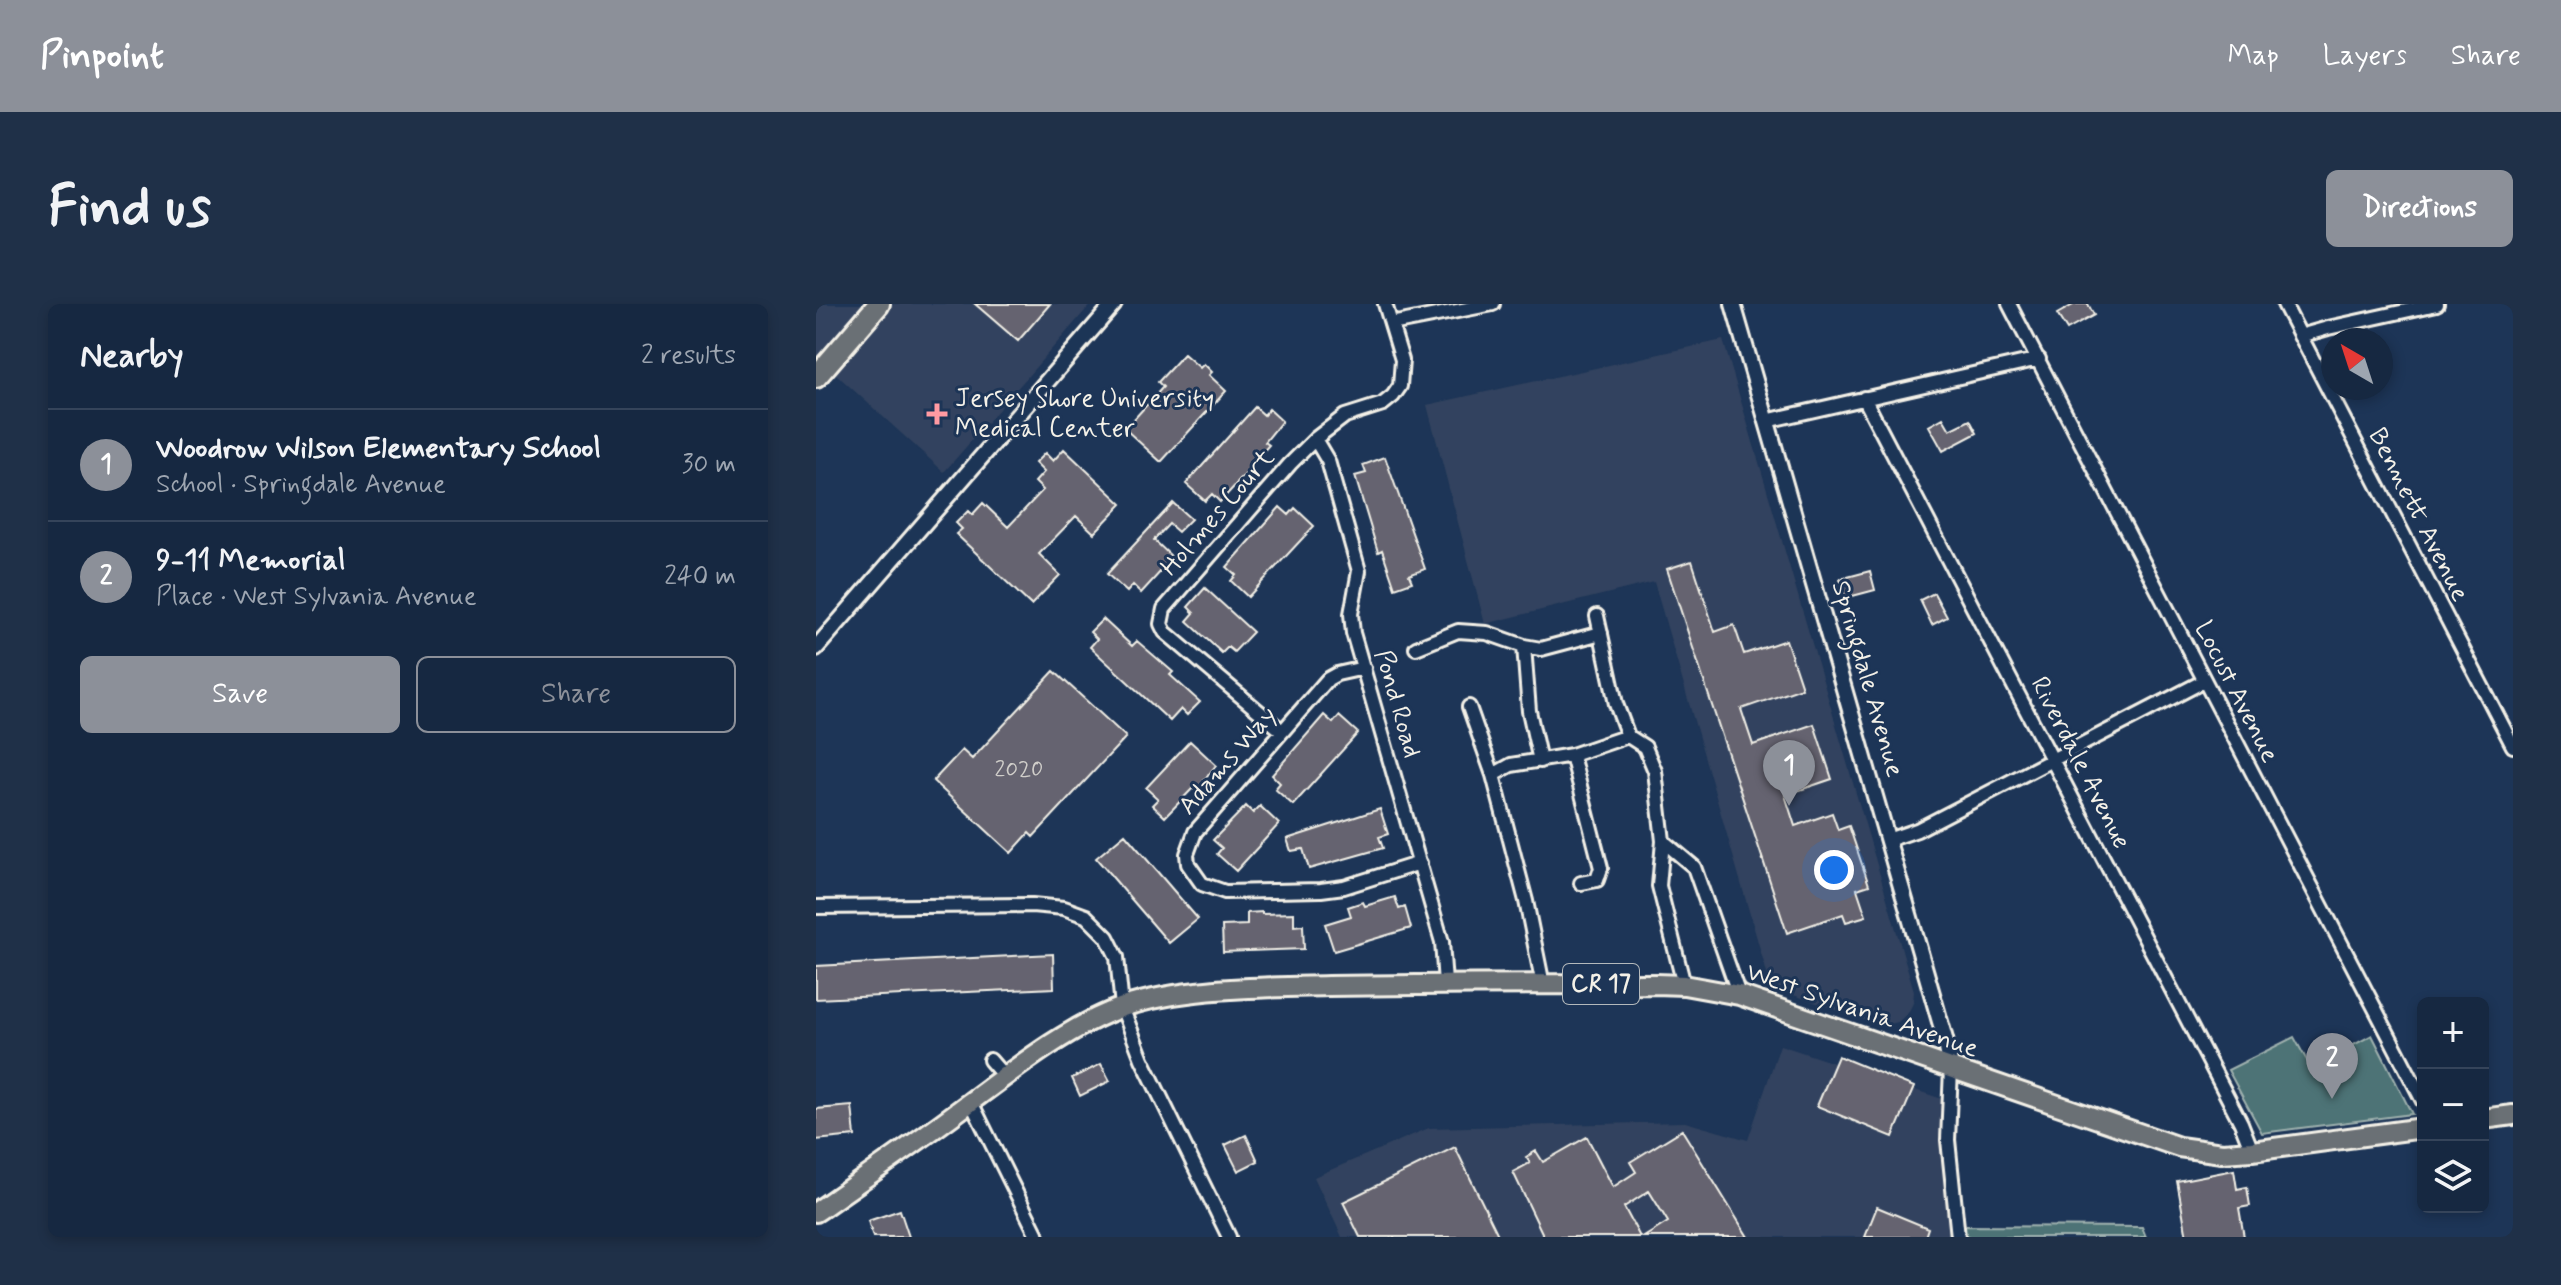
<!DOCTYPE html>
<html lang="en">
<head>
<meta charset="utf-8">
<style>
  :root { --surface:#162841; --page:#1f3048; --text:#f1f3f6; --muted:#9ea6b1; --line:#35445a; --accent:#8c9099 }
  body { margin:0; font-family:Mynerve,sans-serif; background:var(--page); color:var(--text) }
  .controls { position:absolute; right:24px; bottom:24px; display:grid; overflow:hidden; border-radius:12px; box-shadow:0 4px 12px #0003 }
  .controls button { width:72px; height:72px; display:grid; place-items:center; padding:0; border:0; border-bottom:2px solid var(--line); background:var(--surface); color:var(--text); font:40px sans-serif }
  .compass { position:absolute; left:1505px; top:24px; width:72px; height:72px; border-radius:50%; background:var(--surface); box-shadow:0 4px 12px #0003; rotate:321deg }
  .you { position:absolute; left:1018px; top:566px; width:28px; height:28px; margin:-20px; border:6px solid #fff; border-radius:50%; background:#1a73e8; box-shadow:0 0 0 12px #1a73e833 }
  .badge { display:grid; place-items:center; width:52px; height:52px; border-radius:50%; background:var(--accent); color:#fff; font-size:26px; font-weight:700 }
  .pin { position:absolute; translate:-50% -66px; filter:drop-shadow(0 2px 4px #0008) }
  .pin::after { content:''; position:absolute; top:42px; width:28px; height:24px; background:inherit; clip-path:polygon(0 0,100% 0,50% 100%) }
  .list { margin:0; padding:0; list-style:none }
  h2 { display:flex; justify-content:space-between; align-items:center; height:104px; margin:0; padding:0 32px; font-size:34px }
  h2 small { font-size:26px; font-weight:400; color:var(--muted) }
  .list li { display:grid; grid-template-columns:52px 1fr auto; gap:24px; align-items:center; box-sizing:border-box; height:112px; padding:0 32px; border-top:2px solid var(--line) }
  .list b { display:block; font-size:30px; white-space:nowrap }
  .list p { margin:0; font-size:26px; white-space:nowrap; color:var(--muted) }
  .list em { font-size:26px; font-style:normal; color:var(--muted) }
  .actions { display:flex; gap:16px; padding:24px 32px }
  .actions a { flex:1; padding:18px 0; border:2px solid var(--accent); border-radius:12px; text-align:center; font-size:28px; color:var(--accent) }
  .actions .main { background:var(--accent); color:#fff }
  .icon { flex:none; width:44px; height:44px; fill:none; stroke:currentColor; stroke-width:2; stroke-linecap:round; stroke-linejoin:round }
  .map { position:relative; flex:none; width:1697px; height:933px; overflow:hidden; border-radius:12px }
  header { display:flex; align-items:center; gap:48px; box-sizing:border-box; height:112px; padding:0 40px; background:var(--accent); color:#fff }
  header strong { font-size:38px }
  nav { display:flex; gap:44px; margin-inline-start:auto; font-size:28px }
  .intro { display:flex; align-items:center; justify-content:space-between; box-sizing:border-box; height:192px; padding:0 48px }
  h1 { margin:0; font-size:56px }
  .button { padding:20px 36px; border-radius:12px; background:var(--accent); color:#fff; font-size:28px; font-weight:700 }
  main { display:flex; gap:48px; padding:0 48px }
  aside { flex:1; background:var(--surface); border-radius:12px; box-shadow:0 4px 12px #0003 }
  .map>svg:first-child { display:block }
  .built { fill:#33435e }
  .green { fill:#4d7376; stroke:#a0b2af; stroke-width:2 }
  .building { fill:#65646f; stroke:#f4f1e8; stroke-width:2 }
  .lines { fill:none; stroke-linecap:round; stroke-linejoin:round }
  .minor-casing { stroke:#f4f1e8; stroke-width:18 }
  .tertiary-casing { stroke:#f4f1e8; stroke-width:20 }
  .primary-casing { stroke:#f4f1e8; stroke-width:24 }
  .trunk-casing { stroke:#f4f1e8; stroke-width:26 }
  .minor { stroke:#1d3557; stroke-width:12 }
  .tertiary { stroke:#1d3557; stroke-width:14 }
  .primary { stroke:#6b6f75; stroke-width:18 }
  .trunk { stroke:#6b6f75; stroke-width:20 }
  .poi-dot { fill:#ff9aa2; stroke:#1d3557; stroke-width:3 }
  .labels { text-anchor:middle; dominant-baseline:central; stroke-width:6; stroke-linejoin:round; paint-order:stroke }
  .number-label { font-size:22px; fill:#d0ceca }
  .shield { fill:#1d3557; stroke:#b4b9bc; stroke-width:2 }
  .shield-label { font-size:24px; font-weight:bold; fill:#f4f1e8 }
  .poi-label { font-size:26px; fill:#f4f1e8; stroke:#1d3557; text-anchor:start }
  .street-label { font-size:26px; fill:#f4f1e8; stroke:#1d3557 }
</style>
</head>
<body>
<header>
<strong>Pinpoint</strong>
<nav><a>Map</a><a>Layers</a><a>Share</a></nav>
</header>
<div class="intro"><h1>Find us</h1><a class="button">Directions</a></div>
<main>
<aside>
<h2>Nearby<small>2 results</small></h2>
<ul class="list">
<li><span class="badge">1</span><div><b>Woodrow Wilson Elementary School</b><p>School · Springdale Avenue</p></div><em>30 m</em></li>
<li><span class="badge">2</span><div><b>9-11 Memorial</b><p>Place · West Sylvania Avenue</p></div><em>240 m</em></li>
</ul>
<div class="actions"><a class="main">Save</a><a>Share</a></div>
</aside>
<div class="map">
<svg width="1697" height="933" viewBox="0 0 1697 933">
  <rect width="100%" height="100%" fill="#1d3557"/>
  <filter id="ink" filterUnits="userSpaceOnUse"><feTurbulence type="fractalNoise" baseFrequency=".0125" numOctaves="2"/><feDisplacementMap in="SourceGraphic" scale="16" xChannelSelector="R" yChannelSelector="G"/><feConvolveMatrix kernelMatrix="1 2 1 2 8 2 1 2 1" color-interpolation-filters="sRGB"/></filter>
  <g filter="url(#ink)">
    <path class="built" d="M0,0H275L128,168L0,52Z
      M907,36L1098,687L1097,699L1092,709L1082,718L1066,722L955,683L838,278L669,320L611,101Z
      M964,741L1141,800L1145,933H526L498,873L613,824L869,818L932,836Z"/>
    <path class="green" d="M1556,731L1596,810L1446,829L1412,766L1478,733L1495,764Z
      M1145,922L1326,923L1330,933H1145Z"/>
    <path class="building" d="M159,0H234L202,37Z
      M1259,0H1272L1278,11L1251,26L1241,10Z
      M368,50L384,64L388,60L396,68L393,71L410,87L345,158L309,125L347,83L342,78Z
      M439,103L448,111L453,105L466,117L449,138L453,141L435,161L436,163L404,198L396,190L389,197L370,180Z
      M1127,114L1134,126L1154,116L1161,129L1127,147L1113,122Z
      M248,145L306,200L278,229L260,212L223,250L244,271L215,301L140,230L146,225L140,219L152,207L156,211L167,199L192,223L227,186L219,178L228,168L219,159L229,149L237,157Z
      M569,153L609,265L593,271L596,278L579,284L566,246L562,248L539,172L550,169L547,161Z
      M357,199L375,215L362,228L353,220L338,236L357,254L325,289L317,281L311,288L291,270Z
      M464,203L473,211L479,204L498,222L432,293L415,277L420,271L411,263Z
      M876,257L899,328L918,321L928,350L970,336L986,384L925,405L937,441L998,420L1016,475L969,491L979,522L1016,509L1022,526L1033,522L1053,581L1041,585L1050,612L1030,618L1027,610L971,629L851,265Z
      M1054,267L1059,286L1029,294L1024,275Z
      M389,284L437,328L418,348L412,343L406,349L371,317L378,309L372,303Z
      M1118,289L1131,313L1116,321L1104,296Z
      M287,315L316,342L321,337L357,368L354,371L384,398L371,411L365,405L354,417L274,343L281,335L274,328Z
      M238,367L310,433L217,533L213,529L195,549L117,477L146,446L156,455Z
      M508,411L517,419L523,412L542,429L477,501L459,485L464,479L456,471Z
      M374,437L400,461L380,487L377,484L349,513L336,501L342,495L330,484Z
      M430,502L437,509L444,502L463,520L420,567L401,550L406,544L397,536Z
      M564,505L572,530L563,533L567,544L493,565L487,545L475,547L471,535Z
      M309,530L382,615L353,639L280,554Z
      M579,593L583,605L589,603L595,624L518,647L509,620L535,612L532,603L547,598L549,602Z
      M446,608V610L478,609V622L487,621L488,645L407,648L406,622L431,621V609Z
      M237,650L238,684L0,695V662Z
      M1022,752L1098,783L1077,833L1001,802Z
      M285,760L294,777L264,792L256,774Z
      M36,802L39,832L0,836V805Z
      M866,826L932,933H828L852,918L833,887L808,903L824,933H728L697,868L714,859L710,853L720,847L727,858L771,833L797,883L820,868L814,858Z
      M430,831L442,857L422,867L409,841Z
      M639,843L683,933H544L527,898Z
      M1418,866L1421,885L1431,883L1434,902L1423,904L1428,933H1371L1361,877Z
      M1061,903L1112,924L1109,933H1049Z
      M84,906L93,933H57L52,917Z"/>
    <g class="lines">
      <defs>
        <path id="minor" d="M1193,0L1607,797
          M1468,0L1697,442
          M575,20L677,0
          M1484,32L1512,24L1621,0
          M1048,94L1425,819L1436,847
          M950,117L1223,55
          M499,135L512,157L543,267L535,310L537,329L626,638L629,679
          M781,312L800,400L812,432
          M708,342L713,407L724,457
          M600,344L642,327L671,329L708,342L725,345L785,329
          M548,364L521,370L512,375L379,528L371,550L372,560L386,580L409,588L505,586L528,583L604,559
          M653,403L677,471L710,597L727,681
          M466,427L349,328L345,320L348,305L474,160L499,135L529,112L567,100L577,92L584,82L586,56L569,0
          M756,451L785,564L781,576L765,579
          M677,471L695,461L756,451L812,432L829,443L839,467L847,537L843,582L868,681
          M1072,536L1101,526L1388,377
          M847,537L878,563L923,691
          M0,603L216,601L248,604L270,612L291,633L301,653L306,703L326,755L413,933
          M174,756L187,771
          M1135,764L1132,836L1142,933
          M155,798L222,933"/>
        <path id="tertiary" d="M917,0L1129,735L1135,764
          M0,344L298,0"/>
        <path id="primary" d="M1667,815L1697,811
          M0,908C51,872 103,837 153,799C196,767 256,720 307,703C372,682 445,684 512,682C621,680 730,680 840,680L868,681L923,691L1363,843L1406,849L1436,847L1607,824"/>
        <path id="trunk" d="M0,73L63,0"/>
      </defs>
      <use href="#minor" class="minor-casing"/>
      <use href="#tertiary" class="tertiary-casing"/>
      <use href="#primary" class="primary-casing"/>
      <use href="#trunk" class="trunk-casing"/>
      <use href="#minor" class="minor"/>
      <use href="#tertiary" class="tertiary"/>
      <use href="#primary" class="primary"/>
      <use href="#trunk" class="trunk"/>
    </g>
  </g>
  <path class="poi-dot" d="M117 98h8v8h8v8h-8v8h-8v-8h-8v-8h8z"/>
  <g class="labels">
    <g class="number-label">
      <text x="203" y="466">2020</text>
    </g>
    <rect class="shield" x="747" y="660" width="76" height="40" rx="6"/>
    <g class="shield-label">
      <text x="785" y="680">CR 17</text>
    </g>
    <g class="poi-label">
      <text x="139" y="95">Jersey Shore University<tspan x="139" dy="30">Medical Center</tspan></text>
    </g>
    <g class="street-label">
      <text transform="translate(402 209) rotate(-49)">Holmes Court</text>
      <text transform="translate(1602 211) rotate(63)">Bennett Avenue</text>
      <text transform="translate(1051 375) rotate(74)">Springdale Avenue</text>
      <text transform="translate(1420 388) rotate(63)">Locust Avenue</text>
      <text transform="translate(581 400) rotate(74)">Pond Road</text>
      <text transform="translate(412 457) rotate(-49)">Adams Way</text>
      <text transform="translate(1264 459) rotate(63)">Riverdale Avenue</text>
      <text transform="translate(1046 707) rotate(19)">West Sylvania Avenue</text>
    </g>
  </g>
</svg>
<div class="controls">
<button>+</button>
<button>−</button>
<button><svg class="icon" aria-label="layers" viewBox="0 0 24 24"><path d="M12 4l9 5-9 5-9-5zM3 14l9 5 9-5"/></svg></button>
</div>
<svg class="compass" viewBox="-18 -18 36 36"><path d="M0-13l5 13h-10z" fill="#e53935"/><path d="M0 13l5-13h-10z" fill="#9ea6b1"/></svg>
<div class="you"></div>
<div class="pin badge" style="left:973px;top:502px">1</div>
<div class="pin badge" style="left:1516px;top:795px">2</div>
</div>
</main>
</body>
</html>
